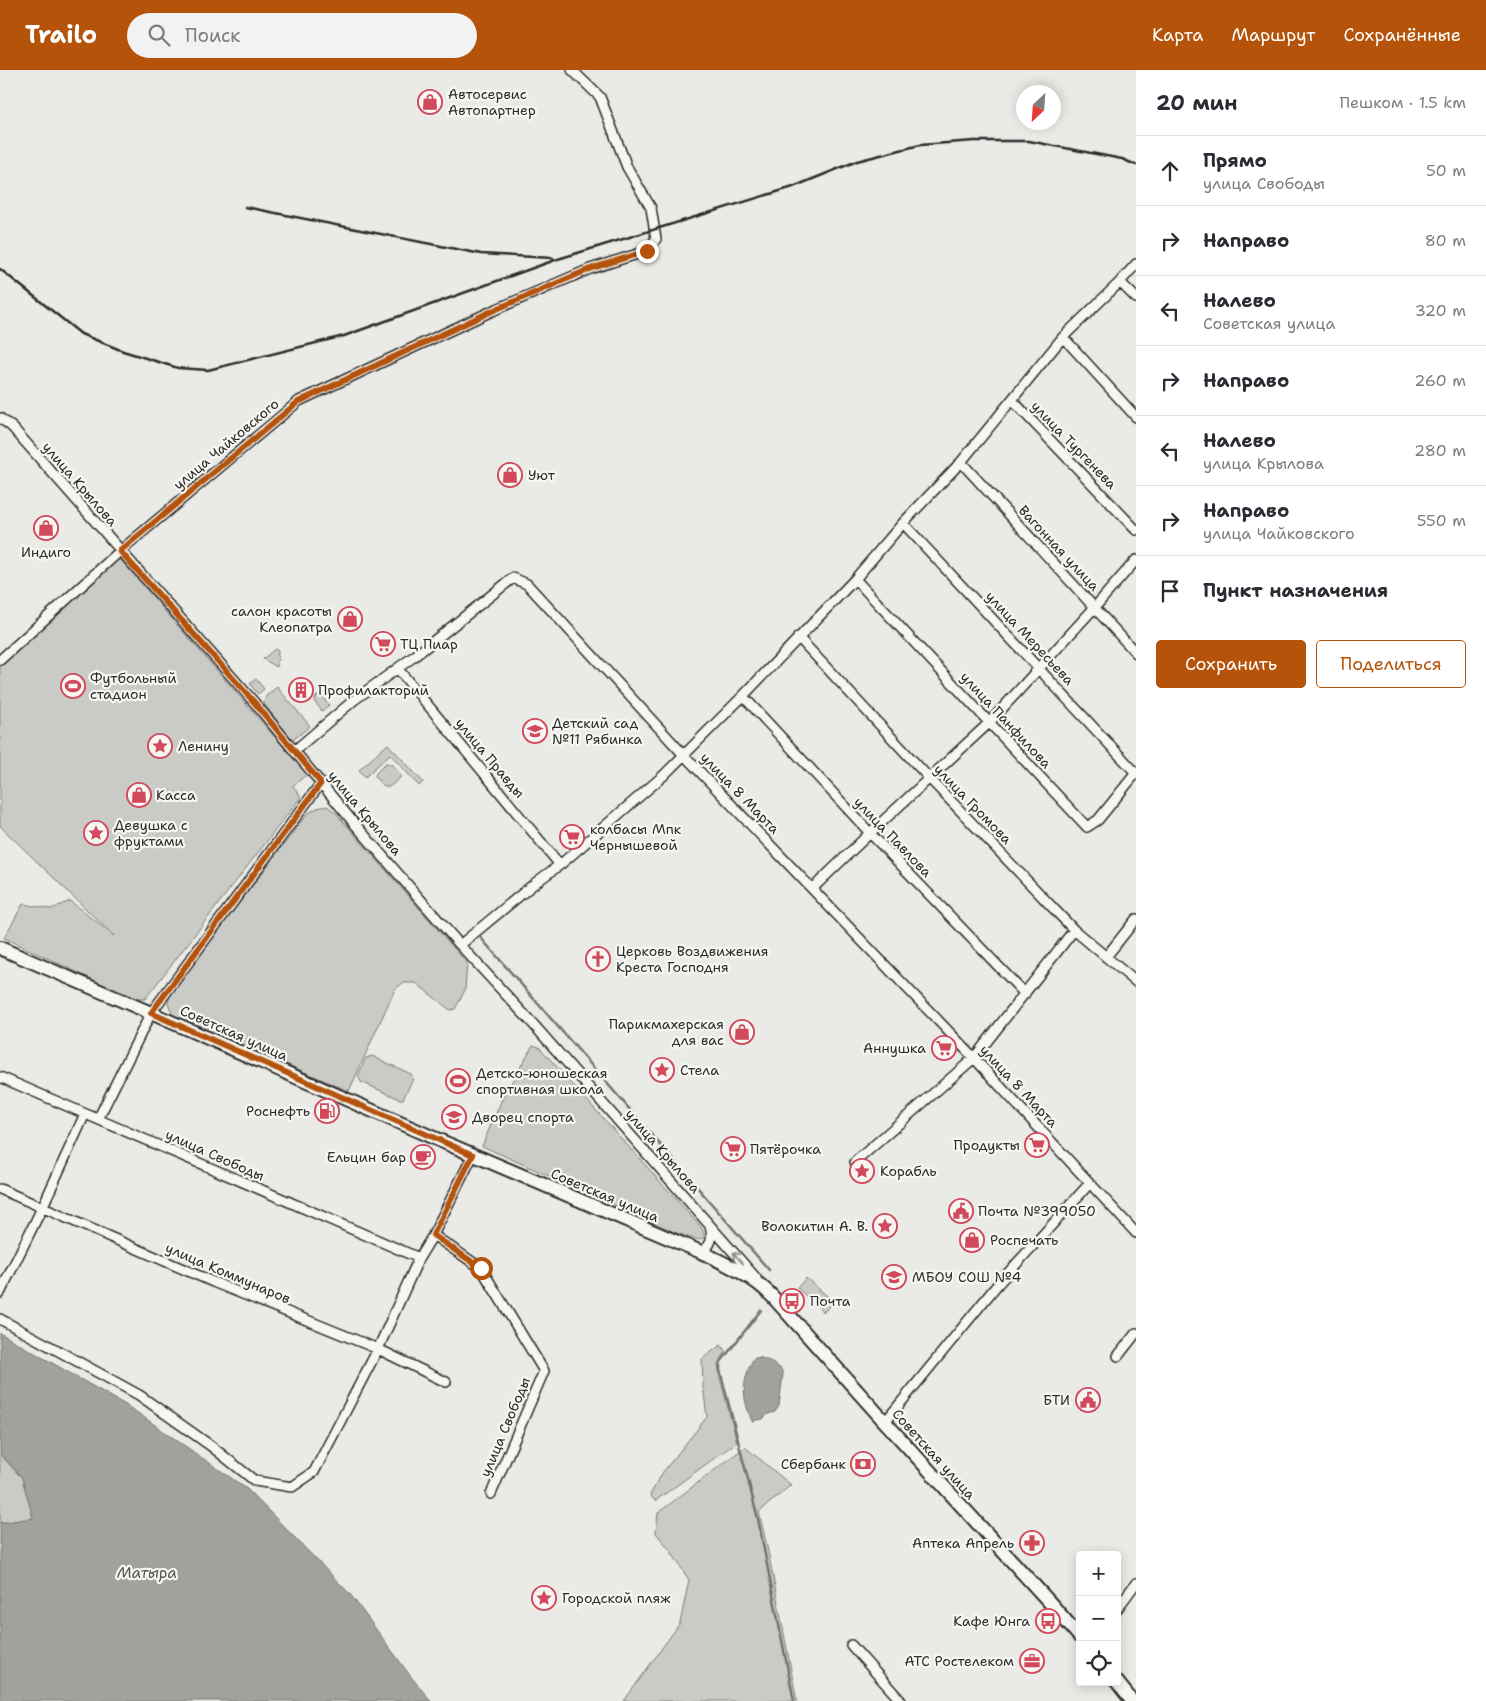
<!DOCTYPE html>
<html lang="ru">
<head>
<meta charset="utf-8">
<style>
  :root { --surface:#fff; --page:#f2f2f3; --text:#2b2b33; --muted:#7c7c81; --line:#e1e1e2; --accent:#b45309 }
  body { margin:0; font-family:"Shantell Sans",sans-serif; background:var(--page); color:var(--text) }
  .controls { position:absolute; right:15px; bottom:15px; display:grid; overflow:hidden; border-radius:5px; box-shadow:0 2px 12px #0003 }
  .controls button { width:45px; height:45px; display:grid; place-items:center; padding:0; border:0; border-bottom:1px solid var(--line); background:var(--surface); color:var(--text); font:25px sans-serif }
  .compass { position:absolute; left:1016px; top:15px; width:45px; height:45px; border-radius:50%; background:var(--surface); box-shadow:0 2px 12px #0003; rotate:205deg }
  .stop { position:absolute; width:15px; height:15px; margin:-11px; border:4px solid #b45309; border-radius:50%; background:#fff }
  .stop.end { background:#b45309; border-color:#fff; box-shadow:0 1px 5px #0008 }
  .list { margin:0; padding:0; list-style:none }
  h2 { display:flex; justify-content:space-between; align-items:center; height:65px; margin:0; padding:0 20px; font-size:21px }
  h2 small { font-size:16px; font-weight:400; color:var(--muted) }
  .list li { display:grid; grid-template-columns:32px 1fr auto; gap:15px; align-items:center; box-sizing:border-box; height:70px; padding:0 20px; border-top:1px solid var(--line) }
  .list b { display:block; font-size:19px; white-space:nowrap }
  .list p { margin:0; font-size:16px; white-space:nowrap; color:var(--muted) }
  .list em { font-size:16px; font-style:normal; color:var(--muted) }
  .actions { display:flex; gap:10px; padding:15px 20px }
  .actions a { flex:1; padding:11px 0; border:1px solid var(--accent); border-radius:5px; text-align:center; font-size:18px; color:var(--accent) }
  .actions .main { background:var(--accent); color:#fff }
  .icon { flex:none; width:28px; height:28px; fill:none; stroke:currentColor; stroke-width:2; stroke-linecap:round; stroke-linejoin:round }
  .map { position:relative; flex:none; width:1136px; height:1631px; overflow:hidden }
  header { display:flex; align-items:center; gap:30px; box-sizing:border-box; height:70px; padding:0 25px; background:var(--accent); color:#fff }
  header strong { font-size:24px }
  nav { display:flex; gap:28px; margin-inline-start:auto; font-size:18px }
  .search { width:350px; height:45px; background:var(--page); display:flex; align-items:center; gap:12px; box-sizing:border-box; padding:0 18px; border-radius:28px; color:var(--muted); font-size:19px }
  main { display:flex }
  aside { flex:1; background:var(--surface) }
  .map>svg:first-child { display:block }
  .green { fill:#cacac7; stroke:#7a7a79 }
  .water { fill:#a1a19e; stroke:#727270 }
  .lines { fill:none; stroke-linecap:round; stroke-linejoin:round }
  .stream { stroke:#727270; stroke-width:2.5 }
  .street-casing { stroke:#2b2b2b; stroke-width:12 }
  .secondary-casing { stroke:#2b2b2b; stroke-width:16 }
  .street { stroke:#f6f6f2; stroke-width:9 }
  .secondary { stroke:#f6f6f2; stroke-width:12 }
  .rail { stroke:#2b2b2b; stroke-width:2.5 }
  .oneway { stroke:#90908e }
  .route { stroke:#b45309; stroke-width:6 }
  .labels { text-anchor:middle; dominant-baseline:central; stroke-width:4.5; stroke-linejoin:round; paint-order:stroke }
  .poi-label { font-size:14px; fill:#2b2b2b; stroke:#f6f6f2; text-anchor:start }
  .street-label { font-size:14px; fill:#2b2b2b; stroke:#f6f6f2 }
  .water-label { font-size:15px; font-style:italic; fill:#545453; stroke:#f6f6f2 }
</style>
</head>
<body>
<header>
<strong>Trailo</strong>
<div class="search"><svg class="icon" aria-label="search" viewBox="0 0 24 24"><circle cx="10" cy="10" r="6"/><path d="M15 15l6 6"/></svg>Поиск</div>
<nav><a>Карта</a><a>Маршрут</a><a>Сохранённые</a></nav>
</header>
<main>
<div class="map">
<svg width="1136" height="1631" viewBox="0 0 1136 1631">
  <rect width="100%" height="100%" fill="#eaeae6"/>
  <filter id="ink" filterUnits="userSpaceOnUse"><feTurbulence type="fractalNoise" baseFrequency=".02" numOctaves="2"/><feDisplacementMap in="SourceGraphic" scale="10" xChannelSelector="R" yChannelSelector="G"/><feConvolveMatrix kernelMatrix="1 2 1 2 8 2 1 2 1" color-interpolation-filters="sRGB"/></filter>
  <g filter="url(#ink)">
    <path class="green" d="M118,487L307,704L293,716L301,727L145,929H134L4,868L23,834L51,839L70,831L114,866L0,756V593Z
      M275,579L278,581L277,597L263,589Z
      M256,609L264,619L258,624L250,614Z
      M277,617L310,656L293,670L264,634L266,626Z
      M320,624L329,635L322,641L314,631L316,627Z
      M388,674L423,712L419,716L390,684L365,707L359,700Z
      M386,693L391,694L400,704V708L389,717H385L375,707L376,703Z
      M327,736L335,742L467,893L465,920L455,939L450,940L416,913H403L395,919L349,1021L173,946L168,933L170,924L307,744L317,738Z
      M533,975L539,977L701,1157C713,1179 685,1166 677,1163L482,1076L502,1029Z
      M372,986L411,1004L413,1009L403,1029H400L361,1012L358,1006L366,988Z
      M806,1208L833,1231L824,1242L797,1218Z
      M721,1275L726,1282L718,1294L720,1308L737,1372L655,1431L650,1425L663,1402L707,1347L703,1316L702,1289Z
      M745,1377L791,1415L759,1442L768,1481L797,1631H624L680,1553L689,1510L670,1480L656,1463L658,1443Z
      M0,1384L22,1408L34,1449L0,1453Z"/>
    <path class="water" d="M0,1263L129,1337L247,1419L350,1524L412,1608L431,1631H0V1453L33,1448L22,1408L0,1384Z
      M759,1287L772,1292L781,1299L783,1304L779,1336L775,1342L768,1344L763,1349L756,1350L753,1353C742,1329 741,1313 753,1289Z"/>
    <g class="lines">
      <path class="stream" d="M481,868L769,1200
        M761,1240L720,1293V1300L758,1449L794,1631"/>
      <defs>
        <path id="street" d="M1120,212L1136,228
          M1063,267L1136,347
          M1013,331L1136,460
          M0,348L12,357L254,632L353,752L460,875L534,955L756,1208
          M961,392L1136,583
          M903,453L1136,703
          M855,509L1087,757L1098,750L1136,703
          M798,567L930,709L1074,860L1136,912
          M0,590L120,481L299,331L492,241L590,199L647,181L656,169L651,138L627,97L600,27L572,0
          M398,599L560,795
          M743,626L870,763L1025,924
          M294,681L354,630L416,585L513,508L527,514L682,683L974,988L1136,1163
          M813,818L870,763L989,653L1095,537L1136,490
          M460,875L535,813L561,794L663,706L743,626L855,509L903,453L961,392L1063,267L1120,212L1136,194
          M1106,887L1136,849
          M0,1007L419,1188
          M98,1049L151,943L321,713
          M855,1092L974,988L1074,860
          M0,1119L213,1212L378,1279L446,1312
          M433,1165L481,1198L544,1301L491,1424
          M701,1182C712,1175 713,1169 710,1156
          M0,1223L42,1138L85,1044
          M0,1249L139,1325L211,1376L255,1411L292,1417L314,1402L378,1279L419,1188L433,1165L473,1085
          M1118,1286L1136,1263
          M885,1352L998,1214L1090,1113
          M1117,1539L1136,1513
          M851,1575L901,1631"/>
        <path id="secondary" d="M0,878L151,943L434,1068L701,1182C726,1194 753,1206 772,1226L885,1352L1052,1535L1080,1567
          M1117,1612L1132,1631"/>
      </defs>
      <use href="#street" class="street-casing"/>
      <use href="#secondary" class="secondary-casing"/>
      <use href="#street" class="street"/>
      <use href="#secondary" class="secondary"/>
      <path class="rail" d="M245,137L481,184L553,188
        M0,199L81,264L123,281L178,298L208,300L344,266L558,189L793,117L857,91L920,75L974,71H1029L1122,89L1136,95"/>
    </g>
    <defs><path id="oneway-shaft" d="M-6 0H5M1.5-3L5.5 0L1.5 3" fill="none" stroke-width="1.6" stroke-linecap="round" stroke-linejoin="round" transform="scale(1.25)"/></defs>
    <use class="oneway" href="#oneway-shaft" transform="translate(738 1188) rotate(-131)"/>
  </g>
  <g class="lines" filter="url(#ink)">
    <path class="route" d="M481,1198L433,1165L473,1085L151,943L321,713L254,632L120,481L298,332L492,241L590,199L647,181"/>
  </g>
  <defs>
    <symbol id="shop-ring" viewBox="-11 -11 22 22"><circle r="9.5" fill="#f6f6f2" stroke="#d1495b" stroke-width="1.5"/><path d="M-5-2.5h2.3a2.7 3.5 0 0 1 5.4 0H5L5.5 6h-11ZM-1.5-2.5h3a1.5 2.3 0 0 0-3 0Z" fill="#d1495b"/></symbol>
    <symbol id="supermarket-ring" viewBox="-11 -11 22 22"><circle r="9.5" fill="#f6f6f2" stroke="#d1495b" stroke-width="1.5"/><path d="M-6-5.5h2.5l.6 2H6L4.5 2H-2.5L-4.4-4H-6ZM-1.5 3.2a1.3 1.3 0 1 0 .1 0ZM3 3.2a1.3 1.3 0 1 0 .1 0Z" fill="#d1495b"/></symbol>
    <symbol id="stadium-ring" viewBox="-11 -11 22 22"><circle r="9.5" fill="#f6f6f2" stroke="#d1495b" stroke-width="1.5"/><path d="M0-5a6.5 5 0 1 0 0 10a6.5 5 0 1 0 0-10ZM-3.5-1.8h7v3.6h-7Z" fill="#d1495b"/></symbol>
    <symbol id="building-ring" viewBox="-11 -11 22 22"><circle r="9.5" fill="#f6f6f2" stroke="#d1495b" stroke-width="1.5"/><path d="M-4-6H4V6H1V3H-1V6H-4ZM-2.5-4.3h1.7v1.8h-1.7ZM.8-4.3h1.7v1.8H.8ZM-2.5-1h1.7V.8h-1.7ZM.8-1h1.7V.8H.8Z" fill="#d1495b"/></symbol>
    <symbol id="school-ring" viewBox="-11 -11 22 22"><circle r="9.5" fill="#f6f6f2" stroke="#d1495b" stroke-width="1.5"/><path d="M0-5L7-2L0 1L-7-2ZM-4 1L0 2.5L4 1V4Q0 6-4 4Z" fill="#d1495b"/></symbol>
    <symbol id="sight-ring" viewBox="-11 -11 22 22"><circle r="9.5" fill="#f6f6f2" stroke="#d1495b" stroke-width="1.5"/><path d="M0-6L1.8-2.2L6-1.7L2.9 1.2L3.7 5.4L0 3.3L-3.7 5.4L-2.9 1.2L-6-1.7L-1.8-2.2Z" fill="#d1495b"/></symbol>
    <symbol id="church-ring" viewBox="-11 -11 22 22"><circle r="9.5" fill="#f6f6f2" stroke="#d1495b" stroke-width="1.5"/><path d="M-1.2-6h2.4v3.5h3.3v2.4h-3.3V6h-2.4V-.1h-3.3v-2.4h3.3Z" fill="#d1495b"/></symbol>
    <symbol id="fuel-ring" viewBox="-11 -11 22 22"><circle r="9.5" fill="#f6f6f2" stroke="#d1495b" stroke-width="1.5"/><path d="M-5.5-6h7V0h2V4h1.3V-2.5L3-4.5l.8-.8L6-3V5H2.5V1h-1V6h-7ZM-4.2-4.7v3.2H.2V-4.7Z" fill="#d1495b"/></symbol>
    <symbol id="cafe-ring" viewBox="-11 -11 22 22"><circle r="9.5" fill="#f6f6f2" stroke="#d1495b" stroke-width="1.5"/><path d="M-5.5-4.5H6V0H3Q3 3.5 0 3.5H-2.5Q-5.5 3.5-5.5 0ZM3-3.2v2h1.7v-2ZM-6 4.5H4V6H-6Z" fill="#d1495b"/></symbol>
    <symbol id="civic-ring" viewBox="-11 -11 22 22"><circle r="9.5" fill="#f6f6f2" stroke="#d1495b" stroke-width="1.5"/><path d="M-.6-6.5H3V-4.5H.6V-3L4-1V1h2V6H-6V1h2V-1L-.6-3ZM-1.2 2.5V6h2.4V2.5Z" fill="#d1495b"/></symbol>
    <symbol id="bus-ring" viewBox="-11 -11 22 22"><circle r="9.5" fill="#f6f6f2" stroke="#d1495b" stroke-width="1.5"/><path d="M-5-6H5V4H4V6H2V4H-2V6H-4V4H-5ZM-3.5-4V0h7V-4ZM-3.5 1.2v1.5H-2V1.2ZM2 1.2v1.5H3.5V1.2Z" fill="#d1495b"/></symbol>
    <symbol id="bank-ring" viewBox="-11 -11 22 22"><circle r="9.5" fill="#f6f6f2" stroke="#d1495b" stroke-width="1.5"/><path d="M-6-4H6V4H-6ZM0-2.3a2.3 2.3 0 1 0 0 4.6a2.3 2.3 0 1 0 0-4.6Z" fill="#d1495b"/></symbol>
    <symbol id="pharmacy-ring" viewBox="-11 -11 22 22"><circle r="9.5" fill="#f6f6f2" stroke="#d1495b" stroke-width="1.5"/><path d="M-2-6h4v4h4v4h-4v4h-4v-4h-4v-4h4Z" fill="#d1495b"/></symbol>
    <symbol id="office-ring" viewBox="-11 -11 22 22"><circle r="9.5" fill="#f6f6f2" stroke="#d1495b" stroke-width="1.5"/><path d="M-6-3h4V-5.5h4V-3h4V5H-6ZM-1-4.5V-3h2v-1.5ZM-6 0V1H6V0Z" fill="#d1495b"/></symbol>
  </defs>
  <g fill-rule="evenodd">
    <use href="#shop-ring" x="416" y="18" width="28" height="28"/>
    <use href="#shop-ring" x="496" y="391" width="28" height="28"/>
    <use href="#shop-ring" x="32" y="444" width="28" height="28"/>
    <use href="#shop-ring" x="336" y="535" width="28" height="28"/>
    <use href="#supermarket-ring" x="369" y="560" width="28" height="28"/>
    <use href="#stadium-ring" x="59" y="602" width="28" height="28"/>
    <use href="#building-ring" x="287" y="606" width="28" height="28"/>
    <use href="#school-ring" x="521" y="647" width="28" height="28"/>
    <use href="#sight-ring" x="146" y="662" width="28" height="28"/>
    <use href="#shop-ring" x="125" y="711" width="28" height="28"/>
    <use href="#sight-ring" x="82" y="749" width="28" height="28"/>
    <use href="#supermarket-ring" x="558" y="753" width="28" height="28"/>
    <use href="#church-ring" x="584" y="875" width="28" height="28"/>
    <use href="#shop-ring" x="728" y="948" width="28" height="28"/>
    <use href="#supermarket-ring" x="930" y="964" width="28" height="28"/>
    <use href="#sight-ring" x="648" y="986" width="28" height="28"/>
    <use href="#stadium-ring" x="444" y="997" width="28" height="28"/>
    <use href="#fuel-ring" x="313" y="1027" width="28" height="28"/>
    <use href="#school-ring" x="440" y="1033" width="28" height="28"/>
    <use href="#supermarket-ring" x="1023" y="1061" width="28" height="28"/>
    <use href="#supermarket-ring" x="719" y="1065" width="28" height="28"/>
    <use href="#cafe-ring" x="409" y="1073" width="28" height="28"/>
    <use href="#sight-ring" x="848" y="1087" width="28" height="28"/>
    <use href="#civic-ring" x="947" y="1127" width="28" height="28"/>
    <use href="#sight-ring" x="871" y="1142" width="28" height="28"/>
    <use href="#shop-ring" x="958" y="1156" width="28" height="28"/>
    <use href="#school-ring" x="880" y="1193" width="28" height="28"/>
    <use href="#bus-ring" x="778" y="1217" width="28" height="28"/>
    <use href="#civic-ring" x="1074" y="1316" width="28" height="28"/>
    <use href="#bank-ring" x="849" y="1380" width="28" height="28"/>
    <use href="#pharmacy-ring" x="1018" y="1459" width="28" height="28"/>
    <use href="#sight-ring" x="530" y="1514" width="28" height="28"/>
    <use href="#bus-ring" x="1034" y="1537" width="28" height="28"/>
    <use href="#office-ring" x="1018" y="1577" width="28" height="28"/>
  </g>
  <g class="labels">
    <g class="poi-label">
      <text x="448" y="24">Автосервис<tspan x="448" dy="16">Автопартнер</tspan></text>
      <text x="528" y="405">Уют</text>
      <text x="46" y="482" text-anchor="middle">Индиго</text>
      <text x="332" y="541" text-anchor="end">салон красоты<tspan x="332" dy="16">Клеопатра</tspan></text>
      <text x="400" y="574">ТЦ Пиар</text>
      <text x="90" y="608">Футбольный<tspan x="90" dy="16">стадион</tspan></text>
      <text x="318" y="620">Профилакторий</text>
      <text x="552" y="653">Детский сад<tspan x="552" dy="16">№11 Рябинка</tspan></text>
      <text x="178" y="676">Ленину</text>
      <text x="156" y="725">Касса</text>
      <text x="114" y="755">Девушка с<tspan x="114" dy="16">фруктами</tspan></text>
      <text x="590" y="759">колбасы Мпк<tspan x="590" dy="16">Чернышевой</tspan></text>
      <text x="616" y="881">Церковь Воздвижения<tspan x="616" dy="16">Креста Господня</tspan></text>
      <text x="724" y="954" text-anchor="end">Парикмахерская<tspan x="724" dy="16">для вас</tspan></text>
      <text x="926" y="978" text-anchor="end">Аннушка</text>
      <text x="680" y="1000">Стела</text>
      <text x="476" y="1003">Детско-юношеская<tspan x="476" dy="16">спортивная школа</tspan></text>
      <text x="310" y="1041" text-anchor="end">Роснефть</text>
      <text x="472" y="1047">Дворец спорта</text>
      <text x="1020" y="1075" text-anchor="end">Продукты</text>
      <text x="750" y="1079">Пятёрочка</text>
      <text x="406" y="1087" text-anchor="end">Ельцин бар</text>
      <text x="880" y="1101">Корабль</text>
      <text x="978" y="1141">Почта №399050</text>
      <text x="868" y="1156" text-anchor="end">Волокитин А. В.</text>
      <text x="990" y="1170">Роспечать</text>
      <text x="912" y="1207">МБОУ СОШ №4</text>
      <text x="810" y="1231">Почта</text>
      <text x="1070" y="1330" text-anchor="end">БТИ</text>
      <text x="846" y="1394" text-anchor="end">Сбербанк</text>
      <text x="1014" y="1473" text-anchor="end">Аптека Апрель</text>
      <text x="562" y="1528">Городской пляж</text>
      <text x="1030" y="1551" text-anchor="end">Кафе Юнга</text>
      <text x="1014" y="1591" text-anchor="end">АТС Ростелеком</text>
    </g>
    <g class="street-label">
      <text transform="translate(226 374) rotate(-40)">улица Чайковского</text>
      <text transform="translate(1074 375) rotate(46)">улица Тургенева</text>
      <text transform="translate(80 414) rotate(49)">улица Крылова</text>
      <text transform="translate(1059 478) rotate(47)">Вагонная улица</text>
      <text transform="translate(1030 568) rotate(47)">улица Мересьева</text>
      <text transform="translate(1006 650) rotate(47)">улица Панфилова</text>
      <text transform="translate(490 688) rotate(50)">улица Правды</text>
      <text transform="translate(740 723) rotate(46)">улица 8 Марта</text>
      <text transform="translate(973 734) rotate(46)">улица Громова</text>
      <text transform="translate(365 743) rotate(50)">улица Крылова</text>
      <text transform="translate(893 767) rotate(46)">улица Павлова</text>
      <text transform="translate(234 963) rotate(24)">Советская улица</text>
      <text transform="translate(1019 1016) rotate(47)">улица 8 Марта</text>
      <text transform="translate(663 1081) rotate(49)">улица Крылова</text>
      <text transform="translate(215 1085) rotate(24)">улица Свободы</text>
      <text transform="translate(605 1125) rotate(23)">Советская улица</text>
      <text transform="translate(228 1203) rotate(23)">улица Коммунаров</text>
      <text transform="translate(505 1357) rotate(-67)">улица Свободы</text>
      <text transform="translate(934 1384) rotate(48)">Советская улица</text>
    </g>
    <g class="water-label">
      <text x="147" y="1503">Матыра</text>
    </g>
  </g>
</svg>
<div class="controls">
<button>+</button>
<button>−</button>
<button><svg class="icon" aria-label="locate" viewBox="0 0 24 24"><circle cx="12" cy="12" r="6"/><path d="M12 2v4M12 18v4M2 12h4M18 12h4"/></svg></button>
</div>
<svg class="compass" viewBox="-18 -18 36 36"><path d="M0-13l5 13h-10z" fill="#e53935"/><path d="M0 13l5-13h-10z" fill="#7c7c81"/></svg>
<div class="stop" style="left:481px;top:1198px"></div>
<div class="stop end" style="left:647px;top:181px"></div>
</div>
<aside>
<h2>20 мин<small>Пешком · 1.5 km</small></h2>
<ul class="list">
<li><svg class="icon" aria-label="ahead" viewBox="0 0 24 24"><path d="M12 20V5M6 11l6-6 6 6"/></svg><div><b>Прямо</b><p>улица Свободы</p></div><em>50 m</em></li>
<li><svg class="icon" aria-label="right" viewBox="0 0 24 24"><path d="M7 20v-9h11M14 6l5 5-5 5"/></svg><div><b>Направо</b></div><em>80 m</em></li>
<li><svg class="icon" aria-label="left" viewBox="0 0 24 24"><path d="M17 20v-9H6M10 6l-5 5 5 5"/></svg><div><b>Налево</b><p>Советская улица</p></div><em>320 m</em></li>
<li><svg class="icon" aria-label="right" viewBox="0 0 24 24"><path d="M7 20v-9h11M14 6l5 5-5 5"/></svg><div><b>Направо</b></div><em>260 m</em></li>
<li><svg class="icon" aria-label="left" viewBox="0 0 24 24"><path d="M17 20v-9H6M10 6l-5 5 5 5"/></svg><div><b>Налево</b><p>улица Крылова</p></div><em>280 m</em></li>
<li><svg class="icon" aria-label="right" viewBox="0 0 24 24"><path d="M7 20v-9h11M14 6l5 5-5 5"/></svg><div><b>Направо</b><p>улица Чайковского</p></div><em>550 m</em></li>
<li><svg class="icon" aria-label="arrive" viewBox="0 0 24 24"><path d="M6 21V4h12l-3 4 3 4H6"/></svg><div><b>Пункт назначения</b></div></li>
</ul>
<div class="actions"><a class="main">Сохранить</a><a>Поделиться</a></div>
</aside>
</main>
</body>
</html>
